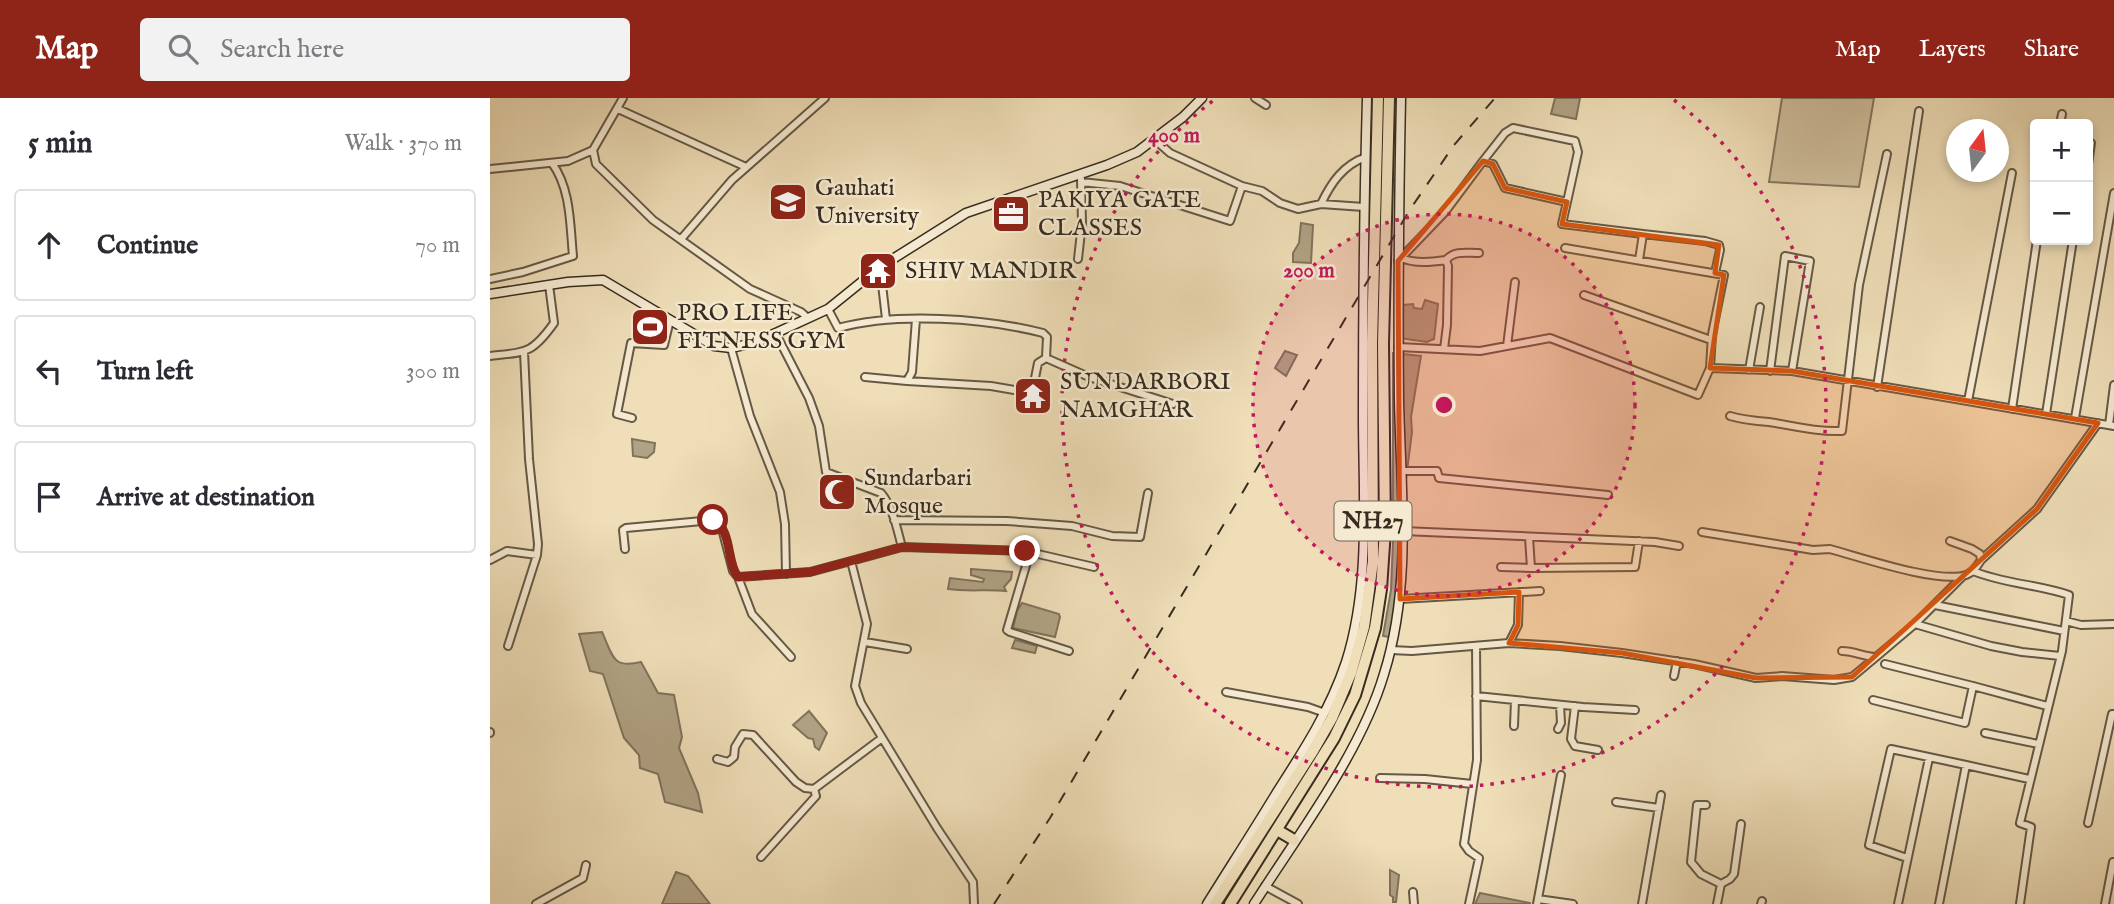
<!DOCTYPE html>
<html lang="en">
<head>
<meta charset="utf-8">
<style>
  :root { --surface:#fff; --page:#f2f2f3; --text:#2b2b33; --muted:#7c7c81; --line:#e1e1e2; --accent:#8f2418 }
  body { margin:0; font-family:"IM FELL English",serif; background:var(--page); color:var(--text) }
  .controls { position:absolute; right:21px; top:21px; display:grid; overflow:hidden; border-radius:7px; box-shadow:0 4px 10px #0003 }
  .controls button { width:63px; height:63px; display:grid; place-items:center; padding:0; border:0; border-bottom:2px solid var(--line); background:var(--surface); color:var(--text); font:35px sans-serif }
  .compass { position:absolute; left:1456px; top:21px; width:63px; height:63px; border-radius:50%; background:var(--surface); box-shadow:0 4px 10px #0003; rotate:15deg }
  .stop { position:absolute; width:21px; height:21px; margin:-16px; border:5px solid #8f2418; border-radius:50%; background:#fff }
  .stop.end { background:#8f2418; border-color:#fff; box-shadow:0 2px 7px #0008 }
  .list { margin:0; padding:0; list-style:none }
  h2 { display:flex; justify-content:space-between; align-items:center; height:91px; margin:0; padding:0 28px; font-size:30px }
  h2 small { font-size:23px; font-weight:400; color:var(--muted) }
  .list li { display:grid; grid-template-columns:46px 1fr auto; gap:21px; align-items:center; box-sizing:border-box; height:112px; margin:0 14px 14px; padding:0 14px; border:2px solid var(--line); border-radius:7px }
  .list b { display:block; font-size:26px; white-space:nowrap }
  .list em { font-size:23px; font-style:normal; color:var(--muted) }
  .icon { flex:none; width:38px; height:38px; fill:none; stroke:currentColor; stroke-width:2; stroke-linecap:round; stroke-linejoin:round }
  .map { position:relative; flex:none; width:1624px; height:806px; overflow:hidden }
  header { display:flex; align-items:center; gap:42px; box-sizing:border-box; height:98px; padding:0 35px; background:var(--accent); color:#fff }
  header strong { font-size:33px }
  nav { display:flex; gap:38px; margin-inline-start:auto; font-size:24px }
  .search { width:490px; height:63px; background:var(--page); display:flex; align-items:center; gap:18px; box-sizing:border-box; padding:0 24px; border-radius:7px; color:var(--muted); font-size:26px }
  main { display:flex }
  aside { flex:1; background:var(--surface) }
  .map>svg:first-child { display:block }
  .green { fill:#d0c09e; stroke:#84765e; stroke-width:2 }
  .water { fill:#b0a284; stroke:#80735c; stroke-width:2 }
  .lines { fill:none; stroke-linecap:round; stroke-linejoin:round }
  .street-casing { stroke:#655945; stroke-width:10 }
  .secondary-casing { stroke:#372d1f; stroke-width:11 }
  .highway-casing { stroke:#372d1f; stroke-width:14 }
  .street { stroke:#f5ead1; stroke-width:6 }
  .secondary { stroke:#f5ead1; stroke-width:8 }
  .highway { stroke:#efdeb8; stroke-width:10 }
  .rail { stroke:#372d1f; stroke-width:2; stroke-dasharray:12 12; stroke-linecap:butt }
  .route { stroke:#8f2418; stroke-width:9 }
  .marked { fill:#d6550e; fill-opacity:0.2; stroke:#d6550e; stroke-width:5; stroke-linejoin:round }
  .ring { fill:none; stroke:#c2185b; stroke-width:3.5; stroke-dasharray:3.5 7 }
  .labels { text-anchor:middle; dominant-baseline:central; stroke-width:5; stroke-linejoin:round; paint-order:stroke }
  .shield { fill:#f5ead1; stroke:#706654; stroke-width:2 }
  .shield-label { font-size:23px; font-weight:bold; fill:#372d1f }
  .poi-label { font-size:24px; fill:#372d1f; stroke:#f5ead1; text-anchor:start }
  .centre { fill:#c2185b; stroke:#f5ead1; stroke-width:3.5 }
  .ring-label { font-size:21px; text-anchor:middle; font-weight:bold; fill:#c2185b; stroke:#f5ead1; stroke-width:5; stroke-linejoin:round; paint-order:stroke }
</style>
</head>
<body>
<header>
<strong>Map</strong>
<div class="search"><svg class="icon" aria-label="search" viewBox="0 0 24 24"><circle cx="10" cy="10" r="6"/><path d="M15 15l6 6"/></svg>Search here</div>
<nav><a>Map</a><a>Layers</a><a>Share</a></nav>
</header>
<main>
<aside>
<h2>5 min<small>Walk · 370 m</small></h2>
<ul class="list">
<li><svg class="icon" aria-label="ahead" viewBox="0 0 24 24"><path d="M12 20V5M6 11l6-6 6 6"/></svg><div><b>Continue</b></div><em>70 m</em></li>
<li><svg class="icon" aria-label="left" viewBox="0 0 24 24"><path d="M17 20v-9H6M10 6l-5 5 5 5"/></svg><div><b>Turn left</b></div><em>300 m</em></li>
<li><svg class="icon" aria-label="arrive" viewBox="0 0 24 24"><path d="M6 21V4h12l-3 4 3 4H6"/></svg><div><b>Arrive at destination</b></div></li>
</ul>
</aside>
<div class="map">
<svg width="1624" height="806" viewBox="0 0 1624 806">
  <rect width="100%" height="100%" fill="#efdeb8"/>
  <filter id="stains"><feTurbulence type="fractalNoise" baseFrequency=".00286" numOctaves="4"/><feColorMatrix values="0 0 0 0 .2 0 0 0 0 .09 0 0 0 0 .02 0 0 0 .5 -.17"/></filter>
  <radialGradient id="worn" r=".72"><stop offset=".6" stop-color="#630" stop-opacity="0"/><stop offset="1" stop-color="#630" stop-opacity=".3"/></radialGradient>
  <path class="green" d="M1292,0H1384L1369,89L1279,84Z"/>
  <path class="water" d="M1065,0H1090L1086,21L1061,16Z
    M811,125L823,127L821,165L803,164V155L809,145Z
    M935,202L948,206L944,241L937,244L909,240L913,207L923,206L924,210L932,211Z
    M795,253L807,257L796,278L785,270Z
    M903,255L931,258L921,319L922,334L914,397L918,414L905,540L893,538L901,492L903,444Z
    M142,341L165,345L164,354L157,360L143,358Z
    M481,471L522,474L521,481L514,489L516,493C496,491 478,494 458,491L460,480L493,484L494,481L481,477Z
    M532,505L569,516L570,519L565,539L523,530L527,513Z
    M112,534C123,558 122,571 151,564L168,595L184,597L192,639L189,650L208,695L212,714L175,704L168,676L150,670L149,657L134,640L113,576L100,573L89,536Z
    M525,542L547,548L545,555L522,550Z
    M319,613L337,635L329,652L325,649L323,641L318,640L303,627Z
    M900,772L909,777L906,804H903V799L900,797Z
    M186,774L198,778L220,806H172Z
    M990,795L1040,805V806H985Z"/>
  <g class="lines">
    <defs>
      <path id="street" d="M133,0L103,52L106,66L163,122L260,191L311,214L318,220
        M765,0L776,7
        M128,11L256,69
        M1570,26L1572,16
        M993,63L1015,35L1023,30L1085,43L1088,54L1077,104
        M1598,66L1601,45
        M0,71L78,63L103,52
        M591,84L630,88L740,123L752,88L680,55L664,41
        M752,88L772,93L790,105L808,111L831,106L874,109
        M831,106C841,85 853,67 876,59
        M1153,136L1215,143L1229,147L1230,152L1225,175
        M192,140L242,82L335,0
        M1075,150L1234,177L1222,236L1220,270
        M911,160C925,166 942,164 956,162C965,152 977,155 989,155
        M588,161L592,125L591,81
        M908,163L955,114L993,63L1003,66L1015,90L1077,104L1072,126L1153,136L1149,162
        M390,169L396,221
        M0,181L33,174L83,158C80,127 81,91 62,65
        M1094,197L1221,242
        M338,211L348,230C407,214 494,220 553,235L557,239L556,260L599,279L683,306
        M286,236L319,300L329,328L336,374L391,395C403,409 407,431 412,449L361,463L377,526L365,588L371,605L447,730L483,784L484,806
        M1017,248L1025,184
        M908,249L990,253L1060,240L1208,297L1220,270L1302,273L1624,328
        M241,250L260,318L290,394L295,426L296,476
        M954,251L957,227L958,168L956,162
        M0,258C36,254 42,256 64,225L59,187
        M1259,272L1270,209
        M1280,273L1295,158L1320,163L1302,273
        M375,279L417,283L422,274L426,221
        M417,283L501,288L536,294L543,290L548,265L556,260
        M1387,289L1429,13
        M1478,303L1522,75
        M1522,311L1547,142
        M1556,316L1583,142
        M1240,318C1254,322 1265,323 1279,324C1304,328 1327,334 1352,333L1369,187L1397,56
        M142,320L127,316L141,245L174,247L180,222
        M1585,320L1624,95
        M1619,327L1624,287
        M911,373H947L949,380L1118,397
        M404,422L517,423L582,428L622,438L650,439L658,395
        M913,433L1165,444L1189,448
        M1212,434L1323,452L1340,451C1370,459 1448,486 1476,477C1484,474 1487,468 1491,462L1490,456L1482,451L1460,443
        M1039,439L1041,470L1145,469L1149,443
        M412,449L535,453L604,469
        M135,451L133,432L136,430L223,422L231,427L243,473L248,479L320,474L361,463
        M540,454L517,532L520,534L579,553
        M0,462L17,453L47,457
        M1491,462L1547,411L1608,325
        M1011,469L1041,470
        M1483,473C1514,486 1547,486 1579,497L1572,553L1530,725L1541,729L1530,806
        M248,479L262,516L301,559
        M910,501L1050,493
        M1445,507L1574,533
        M1576,523L1591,527L1624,526
        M1425,526L1473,478
        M375,544L417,551
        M1019,545L1070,548L1132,555L1204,566L1266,580L1292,578L1344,582L1362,579L1386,559
        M18,548L47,457L48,446L39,361L34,254
        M901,552L922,553L1019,545L1028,527L1029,494
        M1352,553C1365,553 1374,559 1386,559L1425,526L1501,548L1532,554L1570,558
        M1395,566L1483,588
        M1184,578L1187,563
        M736,594L818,609L835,615
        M986,598L1093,609L1145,612
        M1383,602L1475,625L1483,588L1557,608
        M1085,608L1081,641L1085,648L1108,652
        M1024,628L1025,602
        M1068,631L1071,625L1070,607
        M0,635V634
        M1495,635L1548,646
        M227,661L238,664L244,659L245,649L253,636L263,637L306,684L315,690L324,691L392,640
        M1476,667L1539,681
        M890,680L935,681L982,686
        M1126,704L1169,710
        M1216,707H1207L1201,764L1211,776L1231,786
        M1598,725L1622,616H1624
        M271,759L326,698L324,691
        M1417,760L1379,747L1401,651L1476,667L1449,806
        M775,788L808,806
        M923,794L924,806
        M1048,801L1083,806
        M46,806L93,780L96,767
        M979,806L989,760L979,753L974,746L987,662L986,548
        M1047,806L1071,677
        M1152,806L1171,697
        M1227,806L1231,786L1240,781L1244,776L1251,726
        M1271,806L1272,803
        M1408,806L1439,660
        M1615,806L1623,764"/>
      <path id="secondary" d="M0,196L78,184L113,182L224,248L241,250L264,245L338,211L390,169L476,115L617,67L647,54L693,19L712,0
        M717,806C740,769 764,732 787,694C814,652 840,612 856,564C881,485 873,398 873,317C873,211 874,106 877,0
        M764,806C808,737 871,654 894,576C922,487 911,394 909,302C908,201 909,101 911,0"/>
      <path id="highway" d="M787,732L804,742
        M725,806L823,653L842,620L861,575L874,529L883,463L882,246L888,0
        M740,806L844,640L865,597L885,530L891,491L895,432L893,246L899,0"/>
    </defs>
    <use href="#street" class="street-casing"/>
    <use href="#secondary" class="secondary-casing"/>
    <use href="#highway" class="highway-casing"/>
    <use href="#street" class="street"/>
    <use href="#secondary" class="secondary"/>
    <use href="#highway" class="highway"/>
    <path class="rail" d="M504,806L560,720L919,113L964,47L1005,0"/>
  </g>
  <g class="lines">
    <path class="route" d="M223,422C243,432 236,464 248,479L320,474L412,449L535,453"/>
  </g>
  <path class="marked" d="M993,63L1003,66L1015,90L1077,104L1072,126L1229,147L1225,175L1234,177L1220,270L1302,273L1608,325L1547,411L1362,579L1266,580L1132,555L1019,545L1028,527L1029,494L910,501L908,163Z"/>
  <circle cx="954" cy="307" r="191" fill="#c2185b" fill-opacity=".12"/>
  <g class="ring">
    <circle cx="954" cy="307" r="191"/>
    <path d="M1184 2A382 382 0 1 1 724 2"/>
  </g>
  <defs>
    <symbol id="university-square" viewBox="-11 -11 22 22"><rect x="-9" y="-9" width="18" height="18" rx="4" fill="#8f2418" stroke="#f5ead1"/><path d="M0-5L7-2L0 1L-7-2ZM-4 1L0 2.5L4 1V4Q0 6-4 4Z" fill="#fff"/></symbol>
    <symbol id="office-square" viewBox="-11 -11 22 22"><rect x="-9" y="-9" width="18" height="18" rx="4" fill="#8f2418" stroke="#f5ead1"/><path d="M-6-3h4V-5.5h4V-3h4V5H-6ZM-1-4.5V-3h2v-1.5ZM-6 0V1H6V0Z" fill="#fff"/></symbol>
    <symbol id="temple-square" viewBox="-11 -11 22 22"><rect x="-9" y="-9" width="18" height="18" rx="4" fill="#8f2418" stroke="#f5ead1"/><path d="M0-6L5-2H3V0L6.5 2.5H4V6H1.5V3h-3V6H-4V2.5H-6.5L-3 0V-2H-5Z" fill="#fff"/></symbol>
    <symbol id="stadium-square" viewBox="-11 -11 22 22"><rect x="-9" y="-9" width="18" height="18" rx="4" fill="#8f2418" stroke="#f5ead1"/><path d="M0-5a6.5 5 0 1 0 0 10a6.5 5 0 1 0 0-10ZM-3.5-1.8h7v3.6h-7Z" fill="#fff"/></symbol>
    <symbol id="mosque-square" viewBox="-11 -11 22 22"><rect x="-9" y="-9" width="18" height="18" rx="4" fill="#8f2418" stroke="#f5ead1"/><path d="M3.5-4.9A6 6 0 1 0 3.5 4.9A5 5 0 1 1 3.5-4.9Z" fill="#fff"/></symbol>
  </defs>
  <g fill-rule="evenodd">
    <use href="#university-square" x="276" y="82" width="44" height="44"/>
    <use href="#office-square" x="499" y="94" width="44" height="44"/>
    <use href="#temple-square" x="366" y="151" width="44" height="44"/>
    <use href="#stadium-square" x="138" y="207" width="44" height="44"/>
    <use href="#temple-square" x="521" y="276" width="44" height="44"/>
    <use href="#mosque-square" x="325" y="372" width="44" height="44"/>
  </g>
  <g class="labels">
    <rect class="shield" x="844.5" y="403.5" width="77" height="39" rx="5"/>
    <g class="shield-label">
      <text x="883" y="423">NH27</text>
    </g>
    <g class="poi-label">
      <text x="325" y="90">Gauhati<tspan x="325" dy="28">University</tspan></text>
      <text x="548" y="102">PAKIYA GATE<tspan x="548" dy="28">CLASSES</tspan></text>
      <text x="415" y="173">SHIV MANDIR</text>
      <text x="187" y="215">PRO LIFE<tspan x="187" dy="28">FITNESS GYM</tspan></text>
      <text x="570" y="284">SUNDARBORI<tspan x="570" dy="28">NAMGHAR</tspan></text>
      <text x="374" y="380">Sundarbari<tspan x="374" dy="28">Mosque</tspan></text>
    </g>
  </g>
  <circle cx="954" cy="307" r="10" class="centre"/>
  <g class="ring-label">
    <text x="684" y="44">400 m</text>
    <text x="819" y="179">200 m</text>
  </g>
  <rect width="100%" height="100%" filter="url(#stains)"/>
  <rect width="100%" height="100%" fill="url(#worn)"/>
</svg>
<div class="controls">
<button>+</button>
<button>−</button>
</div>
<svg class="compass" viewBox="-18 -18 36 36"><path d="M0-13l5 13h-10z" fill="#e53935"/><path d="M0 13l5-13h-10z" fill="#7c7c81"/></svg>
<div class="stop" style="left:223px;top:422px"></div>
<div class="stop end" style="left:535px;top:453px"></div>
</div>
</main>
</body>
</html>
